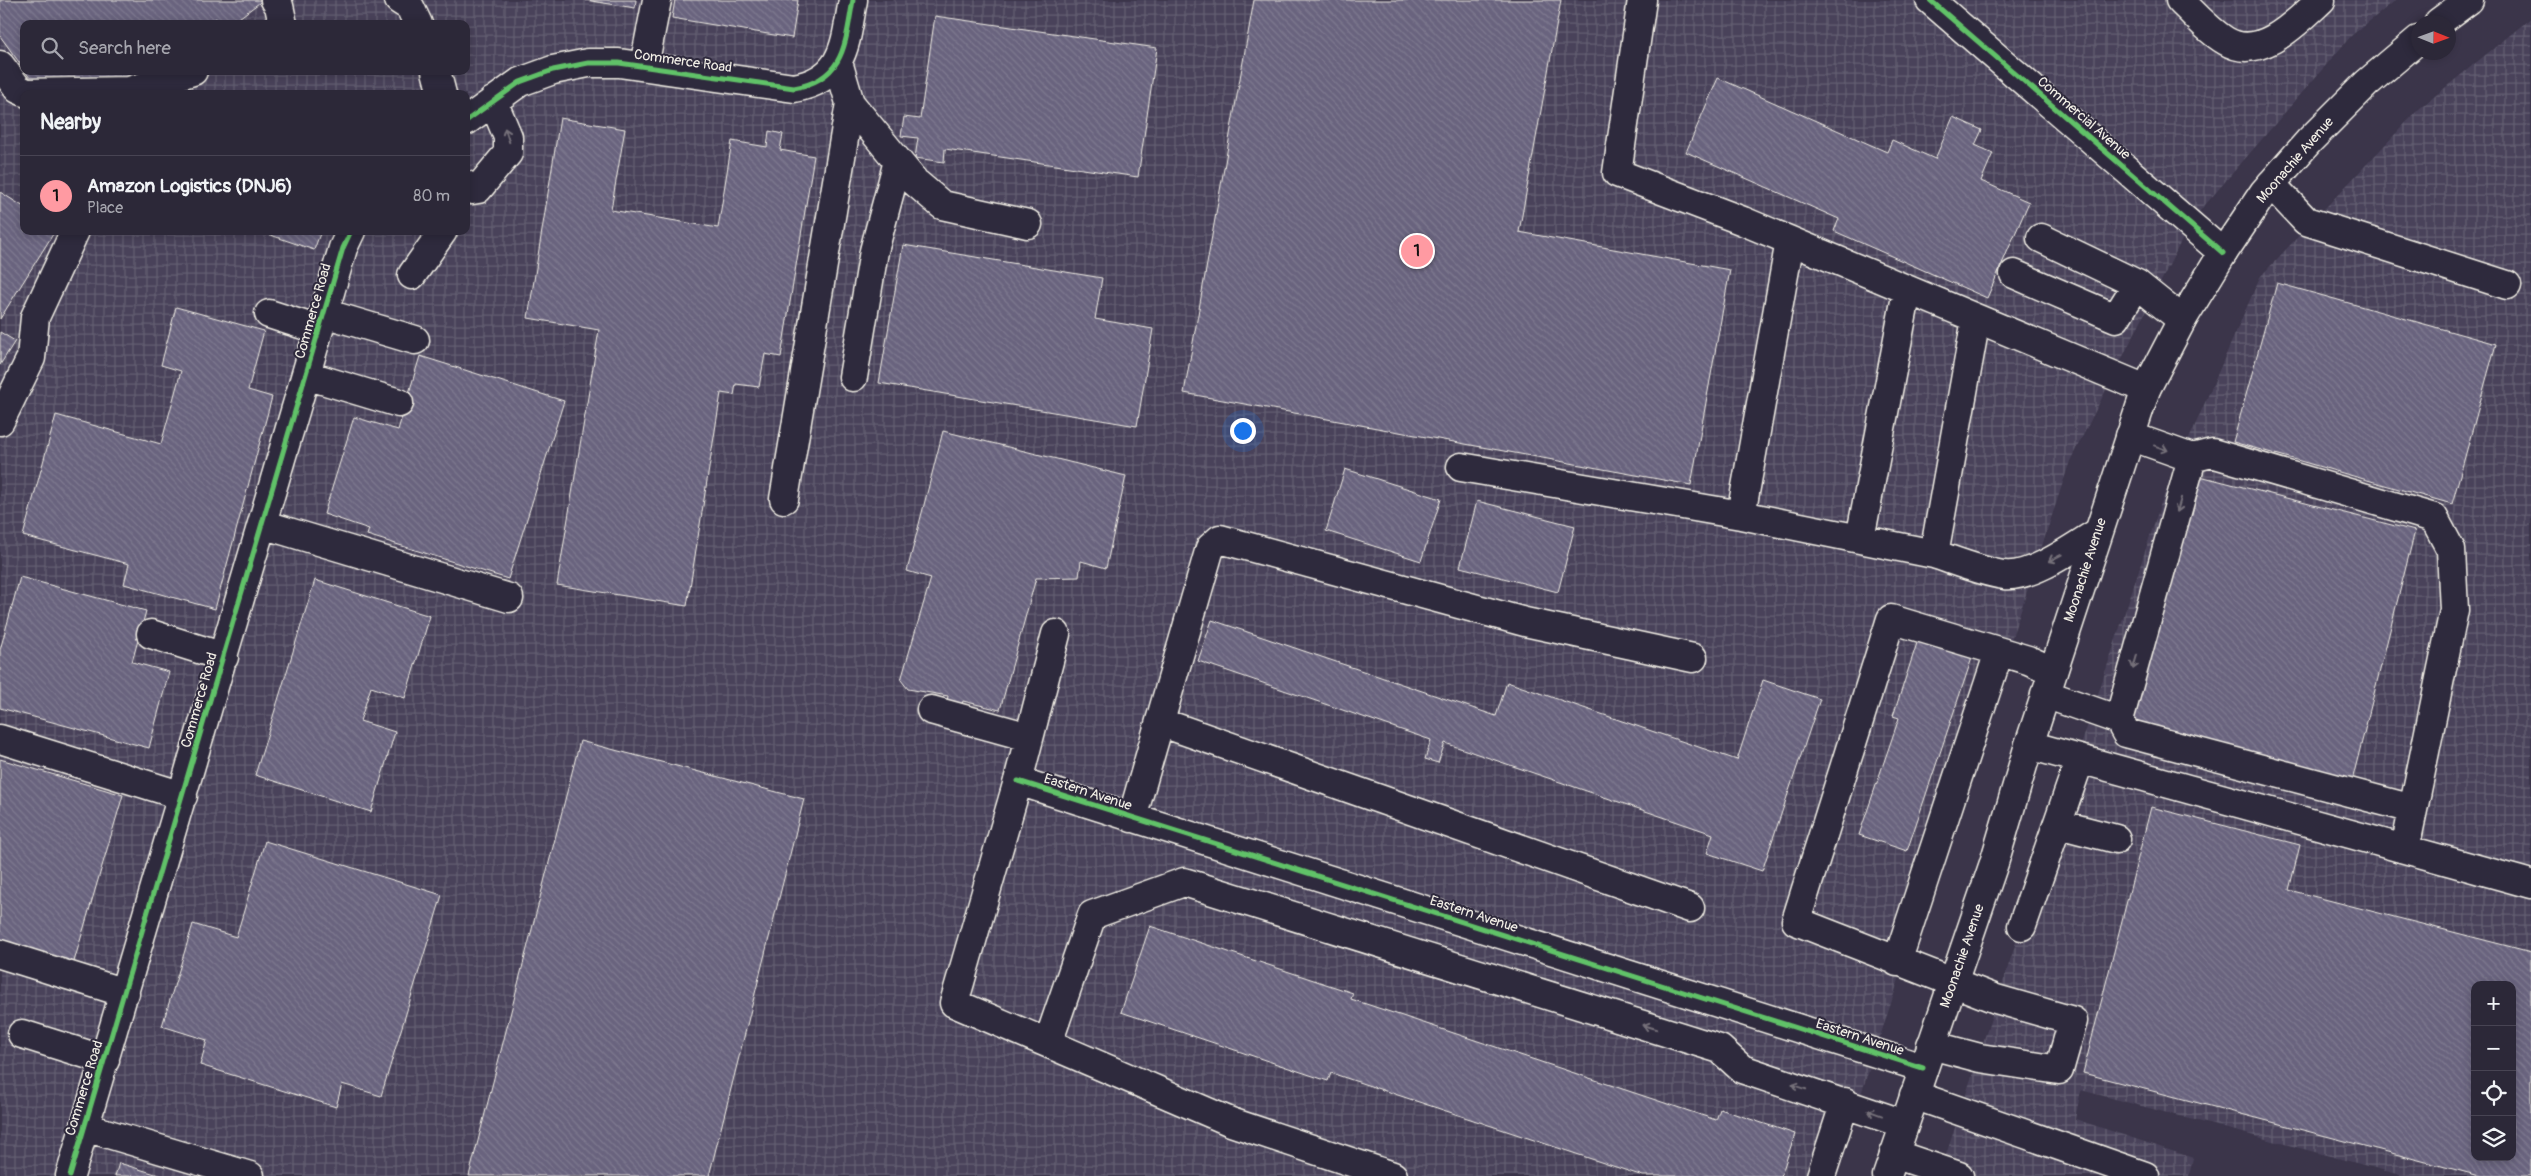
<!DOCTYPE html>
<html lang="en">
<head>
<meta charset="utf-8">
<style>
  :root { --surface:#2c2838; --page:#343040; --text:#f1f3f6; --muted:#a6a6ae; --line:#484453; --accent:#ff9aa2 }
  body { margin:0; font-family:Pangolin,sans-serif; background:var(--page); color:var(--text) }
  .controls { position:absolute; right:15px; bottom:15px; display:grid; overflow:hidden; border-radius:10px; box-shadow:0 2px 8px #0003 }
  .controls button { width:45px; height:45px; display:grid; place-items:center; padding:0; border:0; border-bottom:1px solid var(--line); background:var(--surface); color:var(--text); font:25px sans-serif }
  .compass { position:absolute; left:2411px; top:15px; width:45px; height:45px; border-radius:50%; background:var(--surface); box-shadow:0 2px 8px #0003; rotate:91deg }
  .you { position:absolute; left:1242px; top:430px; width:18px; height:18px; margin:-12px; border:4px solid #fff; border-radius:50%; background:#1a73e8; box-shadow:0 0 0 8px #1a73e833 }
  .badge { display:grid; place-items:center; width:32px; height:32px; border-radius:50%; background:var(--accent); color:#111; font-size:16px; font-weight:700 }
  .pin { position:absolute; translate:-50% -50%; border:2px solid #fff; box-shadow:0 1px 5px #0006 }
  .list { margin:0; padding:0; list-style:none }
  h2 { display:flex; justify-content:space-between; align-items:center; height:65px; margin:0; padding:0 20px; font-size:21px }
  h2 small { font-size:16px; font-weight:400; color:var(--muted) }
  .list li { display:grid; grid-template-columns:32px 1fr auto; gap:15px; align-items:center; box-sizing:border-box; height:80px; padding:0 20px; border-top:1px solid var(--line) }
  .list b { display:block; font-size:19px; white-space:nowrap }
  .list p { margin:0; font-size:16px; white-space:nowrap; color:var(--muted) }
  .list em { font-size:16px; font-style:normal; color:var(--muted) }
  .icon { flex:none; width:28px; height:28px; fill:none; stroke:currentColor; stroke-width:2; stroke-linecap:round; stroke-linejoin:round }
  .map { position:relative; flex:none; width:2531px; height:1176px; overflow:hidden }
  .search { position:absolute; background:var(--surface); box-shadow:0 2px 8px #0003; left:20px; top:20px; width:450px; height:55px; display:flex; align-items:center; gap:12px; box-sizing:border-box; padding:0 18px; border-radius:10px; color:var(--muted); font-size:19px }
  .panel { position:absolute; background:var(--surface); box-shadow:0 2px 8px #0003; left:20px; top:90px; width:450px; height:145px; border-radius:10px }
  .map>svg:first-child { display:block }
  .industrial { fill:url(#industrial-grid); fill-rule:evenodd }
  .building { fill:url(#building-back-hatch); stroke:#f4f1e8; fill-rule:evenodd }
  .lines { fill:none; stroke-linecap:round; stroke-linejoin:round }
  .minor-casing { stroke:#f4f1e8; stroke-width:31 }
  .major-casing { stroke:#f4f1e8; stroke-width:31 }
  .minor { stroke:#2f2a3d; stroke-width:28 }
  .major { stroke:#2f2a3d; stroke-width:28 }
  .cycleway-casing { stroke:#2f2a3d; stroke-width:8 }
  .cycleway { stroke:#61c268; stroke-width:5 }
  .oneway { stroke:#747079 }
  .labels { text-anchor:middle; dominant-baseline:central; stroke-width:4; stroke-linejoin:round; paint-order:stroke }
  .street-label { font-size:14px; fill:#f4f1e8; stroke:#2f2a3d }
</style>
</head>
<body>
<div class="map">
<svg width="2531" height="1176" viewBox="0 0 2531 1176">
  <defs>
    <pattern id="industrial-grid" width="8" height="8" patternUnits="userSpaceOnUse" patternTransform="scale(1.25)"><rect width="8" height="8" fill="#49435a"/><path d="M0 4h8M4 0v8" fill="none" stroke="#645f72"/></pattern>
    <pattern id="building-back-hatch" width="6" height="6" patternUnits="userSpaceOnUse" patternTransform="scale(1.25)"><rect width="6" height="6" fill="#69637e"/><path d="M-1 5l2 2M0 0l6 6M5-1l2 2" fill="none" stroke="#7f7a90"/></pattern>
  </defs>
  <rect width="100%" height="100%" fill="#3b354a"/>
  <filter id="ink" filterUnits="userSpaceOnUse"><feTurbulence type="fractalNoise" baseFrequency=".02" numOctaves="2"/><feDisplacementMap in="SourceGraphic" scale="10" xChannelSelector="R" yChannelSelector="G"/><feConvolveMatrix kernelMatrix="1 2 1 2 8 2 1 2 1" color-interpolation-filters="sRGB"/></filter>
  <g filter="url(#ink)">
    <path class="industrial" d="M0,0H2396L2352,35L2192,220L2070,461L1834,1176H0ZM24,24H466V71H24ZM24,94H466V231H24Z
      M2531,18V1176H2405L2081,1090L2075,1119L2193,1158L2189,1176H1939L2161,503L2260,277L2419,109ZM2475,985H2512V1157H2475Z"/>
    <path class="building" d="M0,0H263L231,24H220L216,18L208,24H24V69L0,36Z
      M585,0H636L635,8Z
      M675,0H798L792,38L672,18Z
      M1254,0H1561L1519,232L1730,270L1691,485L1184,393Z
      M935,16L1157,48L1138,177L945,149L944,162L915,158L918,138L901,136L904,117L920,119Z
      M25,71H143L130,80L33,82Z
      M1718,78L1887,152L1892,140L1935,159L1953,117L1982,130L1975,145L1993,153L1981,181L2029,202L1987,298L1834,231L1839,219L1686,152Z
      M560,118L625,129L611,210L718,228L732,141L767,147L769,131L783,134L780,150L814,156L781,357L765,354L759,387L736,384L734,395L721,393L687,606L557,585L599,330L528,318Z
      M0,192L24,207V231H55L0,319Z
      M259,231H321L314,250Z
      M903,245L1102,278L1095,319L1153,329L1137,426L879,383Z
      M2277,283L2496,344L2452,504L2233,442Z
      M176,307L264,331L248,390L272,397L215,609L124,584L129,564L23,536L56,415L161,444L181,371L161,365Z
      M0,332L15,341L0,365Z
      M420,356L564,401L508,579L367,535L369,529L324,514L354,417L398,430Z
      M943,431L1126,476L1106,568L1081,561L1079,577L1036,578L1000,710L963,701L961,709L946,706L948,696L908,689L901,680L931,578L907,571Z
      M1345,469L1441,499L1421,561L1326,531Z
      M2196,475L2415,531L2351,785L2132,729Z
      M1477,501L1575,526L1558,592L1460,567Z
      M20,577L146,611L132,662L169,672L149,748L0,708V650Z
      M315,580L430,616L405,698L371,687L360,721L395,732L371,812L255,775Z
      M1212,620L1496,716L1507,682L1737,760L1763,680L1820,699L1762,871L1707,853L1713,834L1445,743L1438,763L1425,759L1431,740L1198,661Z
      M1919,637L1973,655L1907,851L1859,835L1899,718L1893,716Z
      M580,741L804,799L709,1176H469Z
      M0,759L123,795L73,965L0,944Z
      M2151,807L2300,845L2289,890L2531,952V1176H2480L2083,1073ZM2475,985H2512V1157H2475Z
      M265,841L442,895L381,1096L342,1084L336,1107L200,1065L207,1040L162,1026L193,924L236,937Z
      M1150,926L1353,993L1351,999L1716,1120L1720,1109L1795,1134L1781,1176H1643L1331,1073L1328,1081L1121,1012Z
      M119,1163L162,1176H115Z"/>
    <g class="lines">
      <defs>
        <path id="minor" d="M275,0L279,6L283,24
          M399,0L410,7L418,24
          M1642,0L1617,173L1743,221L2146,389
          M1930,0L2223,253
          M2180,0C2194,14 2209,31 2226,41C2260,62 2298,21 2321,0
          M0,65L18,89L27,93L129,91L193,71
          M644,66L657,0
          M436,71L442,94
          M850,103L915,182L942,205L1028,224
          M466,121L520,82L553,70L588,63H619L794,88C845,79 845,44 853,0
          M2271,184L2306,221L2507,285
          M466,185L472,190L478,189L508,153V137L493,101
          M2041,238L2137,284L2182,320
          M1790,241L1741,515L1934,554L1976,319
          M2014,274L2116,318L2137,284
          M412,275L443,231
          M324,313L415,340
          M269,314L319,330
          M306,375L399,403
          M853,377L874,251L898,161
          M0,421L31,358L35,317L75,231
          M2130,436L2192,458L2212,453L2434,518L2451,550L2454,610L2405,849
          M1461,467L1741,515
          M784,499L850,103L838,62
          M262,524L509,598
          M1860,539L1907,291
          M1934,554C1955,561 1982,572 2004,575C2032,578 2074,547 2097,533
          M151,634L224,657
          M1056,634L1018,781L954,1003L1231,1122L1393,1176
          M2045,694L2119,720L2126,733L2413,809
          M931,710L1029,737
          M2119,720L2192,458
          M1160,722L1690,908
          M0,739L183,796
          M2029,745L2531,884
          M1018,781L1923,1068
          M1132,818L1210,548L1220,539L1525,622L1693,658
          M2058,824L2116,839
          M2022,926L2080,759
          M0,954L125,993
          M1897,962L1999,652
          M22,1034L105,1060
          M1048,1043L1092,915L1184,882L1720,1049L1742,1069L1904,1124
          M1931,1045L1980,1058L2059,1070L2073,1021L1996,999L1796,921L1891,619L2028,660L2053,671
          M1914,1095L2145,1176
          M85,1127L250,1176
          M1894,1154L1959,1176
          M70,1176L343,248L351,231
          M1821,1176L1845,1102"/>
        <path id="major" d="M2439,22L2469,0
          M1887,1176L1994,863L2029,745L2146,389L2182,320L2223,253L2264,192L2309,141L2367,83L2418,40"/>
      </defs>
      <use href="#minor" class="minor-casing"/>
      <use href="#major" class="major-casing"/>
      <use href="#minor" class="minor"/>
      <use href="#major" class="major"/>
      <defs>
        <path id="cycleway" d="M1930,0L2223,253
          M466,121L520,82L553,70L588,63H619L794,88C845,79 845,44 853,0
          M1018,781L1923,1068
          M70,1176L343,248L351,231"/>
      </defs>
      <use href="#cycleway" class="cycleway-casing"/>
      <use href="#cycleway" class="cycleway"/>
    </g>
    <defs><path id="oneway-shaft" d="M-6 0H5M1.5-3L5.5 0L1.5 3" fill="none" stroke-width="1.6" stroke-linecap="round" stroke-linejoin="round" transform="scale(1.25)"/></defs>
    <g class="oneway">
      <use href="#oneway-shaft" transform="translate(507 135) rotate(-108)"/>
      <use href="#oneway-shaft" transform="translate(2161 448) rotate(20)"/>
      <use href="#oneway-shaft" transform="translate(2179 505) rotate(106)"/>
      <use href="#oneway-shaft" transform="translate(2055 558) rotate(153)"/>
      <use href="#oneway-shaft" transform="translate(2135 662) rotate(106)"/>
      <use href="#oneway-shaft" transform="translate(1650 1027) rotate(-163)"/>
      <use href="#oneway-shaft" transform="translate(1799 1087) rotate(-162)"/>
      <use href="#oneway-shaft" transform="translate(1875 1113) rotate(-160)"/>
    </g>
  </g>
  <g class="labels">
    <g class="street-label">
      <text transform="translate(683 61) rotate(8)">Commerce Road</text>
      <text transform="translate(2084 118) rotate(41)">Commercial Avenue</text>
      <text transform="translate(2295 160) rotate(-49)">Moonachie Avenue</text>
      <text transform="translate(313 311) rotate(-74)">Commerce Road</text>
      <text transform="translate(2085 570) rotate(-72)">Moonachie Avenue</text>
      <text transform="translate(199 700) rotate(-74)">Commerce Road</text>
      <text transform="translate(1088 792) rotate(18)">Eastern Avenue</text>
      <text transform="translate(1474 914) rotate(18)">Eastern Avenue</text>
      <text transform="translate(1962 956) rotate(-71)">Moonachie Avenue</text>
      <text transform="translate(1860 1037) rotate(18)">Eastern Avenue</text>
      <text transform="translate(84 1088) rotate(-73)">Commerce Road</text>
    </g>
  </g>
</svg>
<div class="controls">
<button>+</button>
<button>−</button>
<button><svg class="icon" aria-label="locate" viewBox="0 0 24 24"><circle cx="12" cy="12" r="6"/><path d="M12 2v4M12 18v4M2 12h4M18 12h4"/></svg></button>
<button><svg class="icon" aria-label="layers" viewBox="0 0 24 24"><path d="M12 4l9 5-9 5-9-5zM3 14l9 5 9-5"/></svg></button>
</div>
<svg class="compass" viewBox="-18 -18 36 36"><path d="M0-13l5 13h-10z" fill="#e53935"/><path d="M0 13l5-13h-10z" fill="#a6a6ae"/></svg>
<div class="you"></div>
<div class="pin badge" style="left:1417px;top:251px">1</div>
<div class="search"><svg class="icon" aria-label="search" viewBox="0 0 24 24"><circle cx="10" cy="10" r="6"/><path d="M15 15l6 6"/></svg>Search here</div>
<section class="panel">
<h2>Nearby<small></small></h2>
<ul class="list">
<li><span class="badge">1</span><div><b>Amazon Logistics (DNJ6)</b><p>Place</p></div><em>80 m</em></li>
</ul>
</section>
</div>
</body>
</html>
